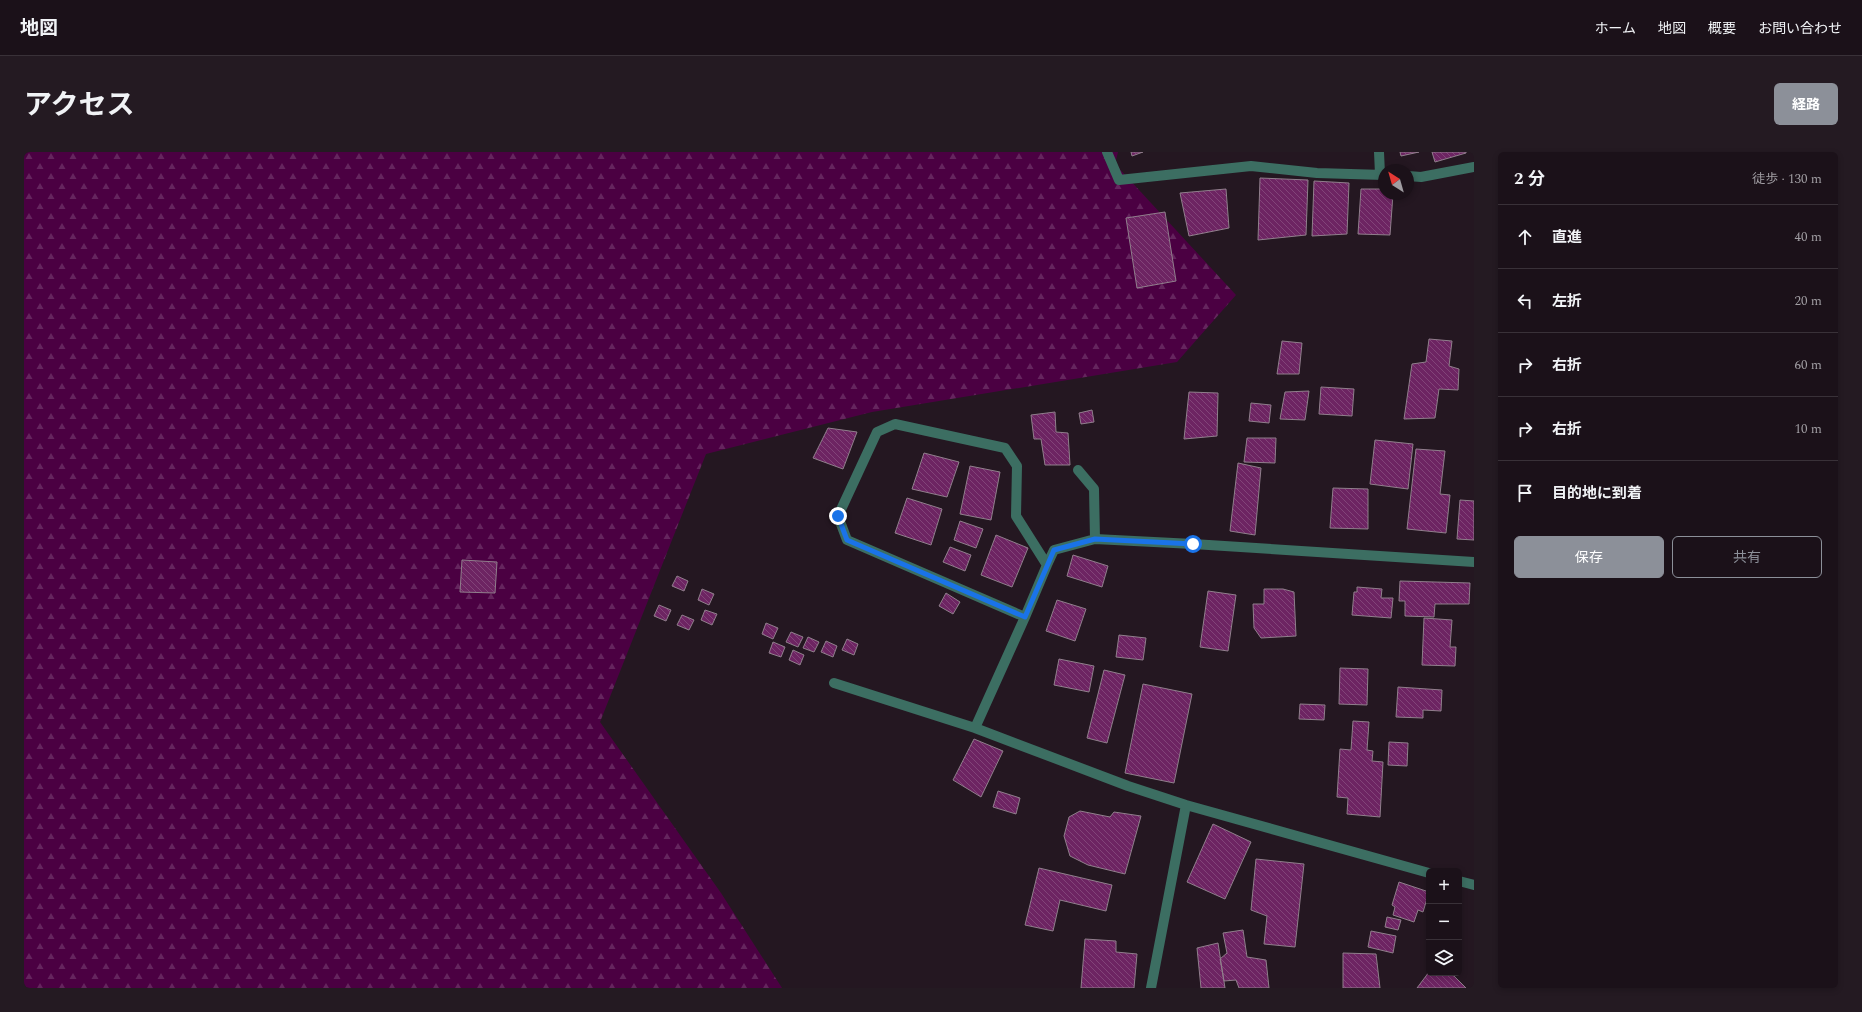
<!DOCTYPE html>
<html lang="ja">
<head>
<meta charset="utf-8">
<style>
  :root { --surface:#1b1119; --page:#241a22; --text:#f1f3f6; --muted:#a09da2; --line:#393138; --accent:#8c9099 }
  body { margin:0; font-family:Spectral,"Noto Sans JP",serif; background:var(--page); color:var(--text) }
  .controls { position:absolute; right:12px; bottom:12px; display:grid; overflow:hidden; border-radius:6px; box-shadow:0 2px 6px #0003 }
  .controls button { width:36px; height:36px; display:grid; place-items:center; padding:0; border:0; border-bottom:1px solid var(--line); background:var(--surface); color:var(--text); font:20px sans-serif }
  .compass { position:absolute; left:1354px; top:12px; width:36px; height:36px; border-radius:50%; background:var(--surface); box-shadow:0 2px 6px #0003; rotate:323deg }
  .stop { position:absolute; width:12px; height:12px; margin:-9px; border:3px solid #1a73e8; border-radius:50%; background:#fff }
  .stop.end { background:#1a73e8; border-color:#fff; box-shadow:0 1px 4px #0008 }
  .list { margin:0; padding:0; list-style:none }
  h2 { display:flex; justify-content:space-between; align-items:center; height:52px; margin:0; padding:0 16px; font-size:17px }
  h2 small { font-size:13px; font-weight:400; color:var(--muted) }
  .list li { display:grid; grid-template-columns:26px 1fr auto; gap:12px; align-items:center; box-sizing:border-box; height:64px; padding:0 16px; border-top:1px solid var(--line) }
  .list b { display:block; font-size:15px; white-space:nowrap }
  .list em { font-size:13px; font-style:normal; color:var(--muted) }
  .actions { display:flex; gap:8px; padding:12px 16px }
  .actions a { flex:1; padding:9px 0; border:1px solid var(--accent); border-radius:6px; text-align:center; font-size:14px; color:var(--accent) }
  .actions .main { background:var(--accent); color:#fff }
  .icon { flex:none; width:22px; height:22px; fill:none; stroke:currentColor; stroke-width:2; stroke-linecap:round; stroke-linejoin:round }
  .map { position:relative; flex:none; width:1450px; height:836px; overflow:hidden; border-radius:6px }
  header { display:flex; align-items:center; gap:24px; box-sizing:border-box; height:56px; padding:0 20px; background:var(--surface); border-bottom:1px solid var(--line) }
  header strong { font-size:19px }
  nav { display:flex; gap:22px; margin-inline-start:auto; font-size:14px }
  .intro { display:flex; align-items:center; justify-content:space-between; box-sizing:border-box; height:96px; padding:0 24px }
  h1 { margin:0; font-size:28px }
  .button { padding:10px 18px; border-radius:6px; background:var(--accent); color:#fff; font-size:14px; font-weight:700 }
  main { display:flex; gap:24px; padding:0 24px }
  aside { flex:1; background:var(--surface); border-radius:6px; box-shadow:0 2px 6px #0003 }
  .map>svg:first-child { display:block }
  .forest { fill:url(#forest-firs) }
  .building { fill:url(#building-back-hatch); stroke:#907f8c }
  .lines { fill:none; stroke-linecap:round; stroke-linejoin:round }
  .minor { stroke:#3c6e62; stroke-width:10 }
  .route { stroke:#1a73e8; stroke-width:5 }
</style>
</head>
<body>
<header>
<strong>地図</strong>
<nav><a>ホーム</a><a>地図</a><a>概要</a><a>お問い合わせ</a></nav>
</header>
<div class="intro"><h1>アクセス</h1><a class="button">経路</a></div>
<main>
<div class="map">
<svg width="1450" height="836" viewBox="0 0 1450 836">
  <defs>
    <pattern id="forest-firs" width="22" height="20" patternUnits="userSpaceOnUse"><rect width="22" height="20" fill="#4b0042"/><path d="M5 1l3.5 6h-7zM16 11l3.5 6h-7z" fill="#65255e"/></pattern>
    <pattern id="building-back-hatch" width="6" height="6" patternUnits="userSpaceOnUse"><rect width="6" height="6" fill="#6d2462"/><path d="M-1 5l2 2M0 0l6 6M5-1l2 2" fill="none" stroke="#824479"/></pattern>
  </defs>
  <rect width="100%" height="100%" fill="#241721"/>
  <path class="forest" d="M0,0H1094L1091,12L1212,143L1153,210L848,260L682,302L576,570L697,741L758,836H0Z"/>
  <path class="building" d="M1107,0H1119L1108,4Z
    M1376,0H1395L1377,4Z
    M1408,0H1442V1L1411,10Z
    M1236,26L1284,28L1282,83L1234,88Z
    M1290,29L1325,31L1323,82L1288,84Z
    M1202,37L1205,76L1165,84L1156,41Z
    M1337,37H1360V42H1369L1366,83L1334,82Z
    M1141,60L1152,129L1113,136L1102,66Z
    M1405,187L1428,189L1425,214L1435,217L1434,238L1415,237L1411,266L1380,267L1388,212L1402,210Z
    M1258,189L1278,191L1275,222H1253Z
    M1297,235L1330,237L1328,264L1295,262Z
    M1285,239L1281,268L1256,267L1261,240Z
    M1165,240L1194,241L1193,284L1160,287Z
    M1227,251L1247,253L1245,271L1225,269Z
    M1068,258L1070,270L1057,272L1055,261Z
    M1031,260L1032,280L1044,281L1046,313H1021L1017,287H1010L1007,263Z
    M804,276L833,280L819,317L789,306Z
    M1223,286H1252L1251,311L1220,310Z
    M1351,288L1389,292L1384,337L1346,332Z
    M1392,297L1421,299L1416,342L1426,343L1422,381L1383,377Z
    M900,301L935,310L923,345L888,337Z
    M1214,311L1237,316L1231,383L1206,379Z
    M946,314L976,320L967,368L936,362Z
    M1309,336L1344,337V377L1306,376Z
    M883,346L918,357L907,393L871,381Z
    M1436,348L1450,349V388L1433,387Z
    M936,369L959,377L952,396L930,388Z
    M972,383L1004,396L988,435L957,423Z
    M926,395L947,403L941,419L919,410Z
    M1049,403L1084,414L1078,435L1043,424Z
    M438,408L473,410L471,441L436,440Z
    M653,424L664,429L660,439L648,434Z
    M1376,429L1446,431L1445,452H1411L1410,465L1381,464V449H1375Z
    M1333,435L1358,437L1357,446H1369L1367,466L1328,463L1330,440H1333Z
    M678,437L690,442L685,453L674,448Z
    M1240,437H1259L1270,440L1272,484L1237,486L1230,476L1229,452H1240Z
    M1184,439L1212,443L1204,499L1176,495Z
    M922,441L936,450L929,462L915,454Z
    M1033,448L1062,457L1051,489L1022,479Z
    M635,453L647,458L642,469L630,464Z
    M681,458L693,462L688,473L677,468Z
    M658,463L670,468L665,478L653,473Z
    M1400,466L1428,468L1426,495H1432L1431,514L1398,513Z
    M742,471L754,476L749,487L738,482Z
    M767,480L779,485L774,495L762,490Z
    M1095,483L1122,486L1119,508L1092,505Z
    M784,485L795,490L790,500L779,496Z
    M823,487L834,492L830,503L818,498Z
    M802,489L813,494L809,505L797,500Z
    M749,490L761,495L757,505L745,501Z
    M769,498L780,503L776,513L765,508Z
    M1035,507L1070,514L1065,540L1030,533Z
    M1316,516L1344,517L1343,553L1315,552Z
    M1080,518L1101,523L1083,591L1063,586Z
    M1119,532L1168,542L1150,631L1101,621Z
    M1374,535L1418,538L1417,559L1399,558V566L1372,565Z
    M1276,552L1301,553L1300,568L1275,567Z
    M1329,569L1345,570L1343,598L1349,599L1348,609L1359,610L1356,665L1323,662L1324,646L1313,645L1316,597L1327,598Z
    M950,587L979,599L957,645L929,628Z
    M1365,590L1384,591L1383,614L1364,613Z
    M974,639L996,646L992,662L969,655Z
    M1056,659L1086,665L1090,660L1117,664L1101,722L1064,713L1046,704L1040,684L1045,665Z
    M1189,672L1227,690L1201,747L1163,730Z
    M1232,707L1280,712L1271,795L1240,792L1243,764L1227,758Z
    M1015,716L1088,733L1082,759L1036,748L1029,779L1001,773Z
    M1375,730L1405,740L1399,760L1394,758L1390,770L1369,763L1371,755L1368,753Z
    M1363,765L1377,768L1374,778L1361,775Z
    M1219,778L1223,805L1242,808L1245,836H1215L1212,828L1200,829L1196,807L1203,801L1199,781Z
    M1347,779L1372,784L1369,801L1344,795Z
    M1061,787L1092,789V800L1113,802L1110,836H1057Z
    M1194,791L1201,836H1177L1173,796Z
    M1319,801L1352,802L1356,836H1319Z
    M1405,820L1421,821L1430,824L1442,836H1393Z"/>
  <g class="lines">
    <path class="minor" d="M1083,0L1095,28L1227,14L1293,21L1360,23
      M1355,0L1356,22
      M1384,24L1397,25L1450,15
      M1054,318L1070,337L1071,387
      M1001,465L1023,413
      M810,531L951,576L1104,634L1162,653L1405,721
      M951,576L1001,465L823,388L814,364L853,280L871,272L981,296L993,314L992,364L1023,413L1030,398L1071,387L1169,392L1450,410
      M1435,729L1450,733
      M1127,836L1162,653"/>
  </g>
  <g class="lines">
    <path class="route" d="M814,364L823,388L1001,465L1030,398L1071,387L1169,392"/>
  </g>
</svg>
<div class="controls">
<button>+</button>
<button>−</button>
<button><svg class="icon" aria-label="layers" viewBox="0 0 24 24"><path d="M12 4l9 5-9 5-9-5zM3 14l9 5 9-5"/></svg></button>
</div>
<svg class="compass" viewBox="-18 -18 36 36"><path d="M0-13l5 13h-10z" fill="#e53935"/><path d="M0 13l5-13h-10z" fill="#a09da2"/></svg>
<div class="stop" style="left:1169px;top:392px"></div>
<div class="stop end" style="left:814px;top:364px"></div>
</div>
<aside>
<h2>2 分<small>徒歩 · 130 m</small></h2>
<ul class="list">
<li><svg class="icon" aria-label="ahead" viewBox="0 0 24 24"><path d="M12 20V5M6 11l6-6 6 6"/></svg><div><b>直進</b></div><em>40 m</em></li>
<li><svg class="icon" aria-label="left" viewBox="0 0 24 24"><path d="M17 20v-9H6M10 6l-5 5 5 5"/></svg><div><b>左折</b></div><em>20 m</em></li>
<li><svg class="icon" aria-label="right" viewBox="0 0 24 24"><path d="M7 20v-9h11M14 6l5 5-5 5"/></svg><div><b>右折</b></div><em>60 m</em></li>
<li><svg class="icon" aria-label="right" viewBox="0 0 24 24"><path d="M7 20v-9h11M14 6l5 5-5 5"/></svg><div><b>右折</b></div><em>10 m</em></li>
<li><svg class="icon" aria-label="arrive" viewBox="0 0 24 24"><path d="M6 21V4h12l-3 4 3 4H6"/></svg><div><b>目的地に到着</b></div></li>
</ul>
<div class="actions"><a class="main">保存</a><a>共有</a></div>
</aside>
</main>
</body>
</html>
